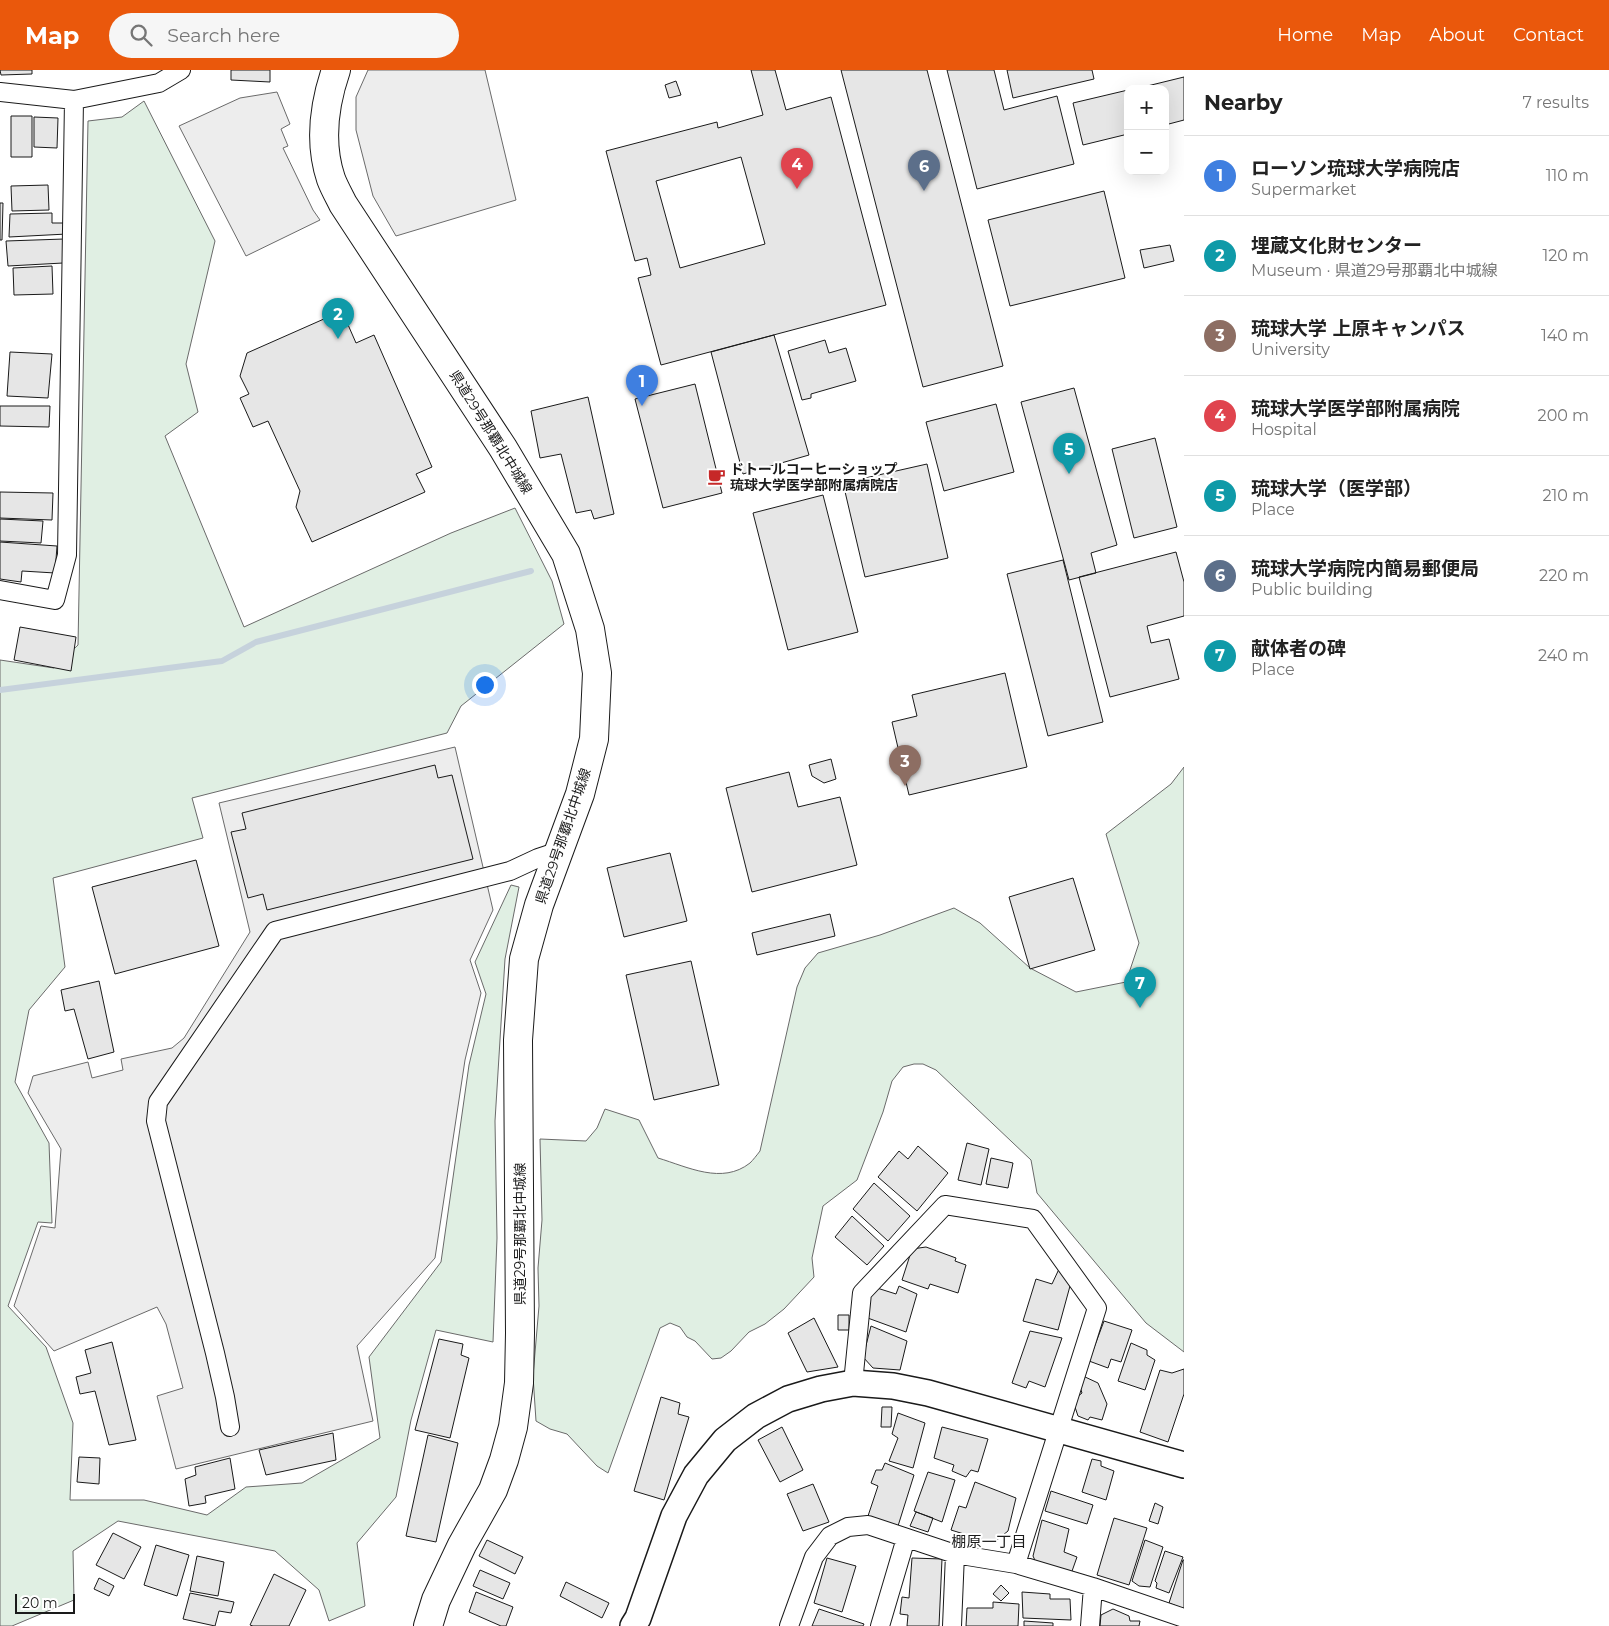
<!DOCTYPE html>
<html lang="en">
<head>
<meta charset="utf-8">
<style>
  :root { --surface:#fff; --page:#f6f6f6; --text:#222; --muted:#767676; --line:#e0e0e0; --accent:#ea580c }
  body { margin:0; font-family:Montserrat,"Noto Sans JP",sans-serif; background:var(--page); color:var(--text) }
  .controls { position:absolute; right:15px; top:15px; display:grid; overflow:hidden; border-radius:10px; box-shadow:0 5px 20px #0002 }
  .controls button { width:45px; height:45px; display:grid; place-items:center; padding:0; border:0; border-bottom:1px solid var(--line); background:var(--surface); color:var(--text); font:25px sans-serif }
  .scale { position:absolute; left:15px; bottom:12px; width:60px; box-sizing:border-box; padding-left:5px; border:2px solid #1a1a1a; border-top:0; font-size:14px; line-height:18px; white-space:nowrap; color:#1a1a1a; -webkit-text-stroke:4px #fff; paint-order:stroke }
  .you { position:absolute; left:484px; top:614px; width:18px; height:18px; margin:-12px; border:4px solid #fff; border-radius:50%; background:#1a73e8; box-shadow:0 0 0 8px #1a73e833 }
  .badge { display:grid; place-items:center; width:32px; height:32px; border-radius:50%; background:var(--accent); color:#fff; font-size:16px; font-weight:700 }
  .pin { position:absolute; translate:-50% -41px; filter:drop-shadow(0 1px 2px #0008) }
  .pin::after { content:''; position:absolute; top:26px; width:18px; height:15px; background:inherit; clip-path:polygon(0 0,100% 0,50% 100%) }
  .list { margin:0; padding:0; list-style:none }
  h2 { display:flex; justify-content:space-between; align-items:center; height:65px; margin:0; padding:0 20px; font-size:21px }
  h2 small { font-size:16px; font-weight:400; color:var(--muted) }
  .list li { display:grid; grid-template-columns:32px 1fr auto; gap:15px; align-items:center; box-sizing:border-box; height:80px; padding:0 20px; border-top:1px solid var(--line) }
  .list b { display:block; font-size:19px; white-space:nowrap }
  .list p { margin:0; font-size:16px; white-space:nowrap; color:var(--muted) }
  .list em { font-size:16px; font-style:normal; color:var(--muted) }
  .icon { flex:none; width:28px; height:28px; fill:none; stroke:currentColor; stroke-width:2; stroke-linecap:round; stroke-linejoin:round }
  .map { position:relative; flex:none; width:1184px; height:1556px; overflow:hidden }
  header { display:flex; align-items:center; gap:30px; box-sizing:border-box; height:70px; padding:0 25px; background:var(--accent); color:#fff }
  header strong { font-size:24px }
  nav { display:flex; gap:28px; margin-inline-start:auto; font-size:18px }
  .search { width:350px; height:45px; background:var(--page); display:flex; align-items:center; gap:12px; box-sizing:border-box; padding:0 18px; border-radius:28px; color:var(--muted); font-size:19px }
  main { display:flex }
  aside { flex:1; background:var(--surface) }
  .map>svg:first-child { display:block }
  .green { fill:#e0efe3; stroke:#6a6a6a }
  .parking { fill:#ededed; stroke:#6a6a6a }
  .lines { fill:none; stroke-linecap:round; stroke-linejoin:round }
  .stream { stroke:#c6d2dc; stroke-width:6 }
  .building { fill:#e6e6e6; stroke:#1a1a1a; fill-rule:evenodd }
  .street-casing { stroke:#1a1a1a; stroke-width:20 }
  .secondary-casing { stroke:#1a1a1a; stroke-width:28 }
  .primary-casing { stroke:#1a1a1a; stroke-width:30 }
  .street { stroke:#fff; stroke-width:18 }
  .secondary { stroke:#fff; stroke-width:25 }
  .primary { stroke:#fff; stroke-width:28 }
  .labels { text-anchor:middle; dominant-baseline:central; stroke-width:4; stroke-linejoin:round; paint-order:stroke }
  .street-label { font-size:14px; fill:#1a1a1a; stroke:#fff }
  .poi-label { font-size:14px; font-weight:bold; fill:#1a1a1a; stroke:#fff; text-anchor:start }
  .neighbourhood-label { font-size:15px; fill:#1a1a1a; stroke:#fff }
</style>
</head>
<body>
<header>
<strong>Map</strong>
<div class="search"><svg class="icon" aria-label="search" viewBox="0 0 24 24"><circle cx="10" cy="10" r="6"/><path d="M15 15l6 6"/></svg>Search here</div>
<nav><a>Home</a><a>Map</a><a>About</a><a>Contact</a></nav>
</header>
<main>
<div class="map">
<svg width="1184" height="1556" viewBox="0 0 1184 1556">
  <rect width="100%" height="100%" fill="#fff"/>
  <path class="green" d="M144,31L215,171L186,294L198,342L165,366L244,557L451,463L515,438L552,511L564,554L461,636L447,663L192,728L203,768L53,808L65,897L29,940L15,1012L49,1073L52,1153L38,1152L8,1236L46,1277L73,1353L70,1430H144L207,1445L246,1417L302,1413L380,1368L369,1287L441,1192L469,995L486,924L475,892L511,815L519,817L505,889L495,1051L497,1168L493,1272L436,1260L411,1350L396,1427L357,1473L365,1536L329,1551L319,1520L275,1481L118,1451L73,1481L74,1530L12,1556H0V590L54,598L78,575L88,51L122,47Z
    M1184,697V1282L1146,1253L1037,1123L1031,1090L936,1000L923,994H914L903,997L892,1011L883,1042L857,1110L823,1136L812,1188L814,1207L784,1239L765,1254L749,1262L731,1281L721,1288L712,1289L695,1271L687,1267L680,1257L670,1253L660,1258L608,1403L597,1396L567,1364L550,1359L536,1351L533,1306L539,1236L538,1198L542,1150L540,1069L586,1071L597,1058L605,1039L639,1050L658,1088C688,1097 722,1115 750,1093C753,1090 757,1085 760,1081L797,917L805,898L818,883L880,865L954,838L980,853L1030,898L1076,922L1126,912L1139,873L1106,764L1171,714Z"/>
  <path class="parking" d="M368,0H485L516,130L396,166L373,126L356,60V27Z
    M277,22L290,54L281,59L288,76L283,78L313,140L320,150L246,186L179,56L240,28Z
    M455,677L493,840L470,890L481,923L465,990L435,1188L357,1276L373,1351L176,1399L157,1326L183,1318L166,1254L157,1237L54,1281L14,1236L41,1156L55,1158L61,1079L28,1023L33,1006L88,992L92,1008L123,1000L121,989L172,978L184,968L250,862L219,733Z"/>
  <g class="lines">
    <path class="stream" d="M0,620L222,591L256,572L531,501"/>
  </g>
  <path class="building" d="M0,0H32V4L1,5Z
    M231,0H270V12L231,10Z
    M751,0H775L786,40L831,27L886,235L661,295L638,208L651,205L647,188L635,191L606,81L717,52L718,58L763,45ZM741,87L765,174L680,198L656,111Z
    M841,0H927L1003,296L923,317Z
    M947,0H994L1004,40L1057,26L1074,94L977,119Z
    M1007,0H1092L1094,9L1013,28Z
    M1184,7V50L1165,55V19H1135Z
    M676,11L681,25L669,28L665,15Z
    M1128,20V64L1083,75L1073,33Z
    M11,46H32V87H11Z
    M34,47L58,48L57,78L34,77Z
    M48,115L49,140L12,141L11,116Z
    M1104,121L1125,208L1010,236L988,150Z
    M0,133H3L2,170H0Z
    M52,143V153H66L67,164L9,167L10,144Z
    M64,169L63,193L8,196L6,171Z
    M1170,175L1174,191L1144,198L1140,180Z
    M52,196L53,224L14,225L13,198Z
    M342,241L356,273L374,265L432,397L416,404L425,422L312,472L296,437L300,421L268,351L253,357L240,328L249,324L240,306L247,283Z
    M774,265L809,385L743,404L711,282Z
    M825,270L829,283L846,278L856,311L811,324V328L802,330L788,281Z
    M10,282L52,284L48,328L7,326Z
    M695,314L722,423L663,438L635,329Z
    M1074,318L1117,475L1091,483L1096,503L1069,510L1021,332Z
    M588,327L614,444L594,449L591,440L576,443L561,384L540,388L531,341Z
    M996,334L1014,402L944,421L926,352Z
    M0,336H50L49,357L0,356Z
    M1155,368L1177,457L1134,468L1112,379Z
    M927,394L948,488L865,507L843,413Z
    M0,422L53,423L52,450L0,448Z
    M823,425L858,562L788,580L753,443Z
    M0,449L43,451L41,473L0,471Z
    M0,472L57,476L55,503L22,501L21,512L0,509Z
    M1176,482L1184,512V546L1147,556L1151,573L1169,569L1179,609L1110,627L1079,507Z
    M1063,490L1103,652L1048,666L1007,504Z
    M20,557L76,567L71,601L14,590Z
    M1005,603L1027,697L909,725L892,652L917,646L912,625Z
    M831,689L836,709L824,713L812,706L809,695Z
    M435,695L438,708L452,705L473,789L267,840L263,824L248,828L231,762L246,759L242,743Z
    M789,702L798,737L840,727L857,795L752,822L726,718Z
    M670,783L687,851L624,867L607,798Z
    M196,790L219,876L115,904L92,817Z
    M1073,808L1095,880L1030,899L1009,827Z
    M830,844L835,866L757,885L752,863Z
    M691,891L719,1015L654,1030L626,905Z
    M99,911L114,982L88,989L74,939L65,941L61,920Z
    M967,1073L989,1079L981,1115L958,1110Z
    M918,1076L948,1103L917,1141L878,1107L899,1081L908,1089Z
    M991,1088L1013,1093L1008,1118L986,1114Z
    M874,1113L910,1146L888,1171L853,1139Z
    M852,1146L884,1176L867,1195L835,1167Z
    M926,1177L956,1188L955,1191L966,1195L958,1223L930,1214L928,1219L902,1210L912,1179Z
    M1059,1199L1073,1205L1058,1260L1023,1251L1036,1209L1052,1214Z
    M899,1216L917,1224L906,1262L865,1247L869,1227L877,1218L896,1224Z
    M838,1245H849V1260H838Z
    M814,1248L838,1297L807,1302L788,1263Z
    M1104,1251L1132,1260L1121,1292L1111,1289L1108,1298L1089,1291Z
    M871,1256L907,1271L900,1300L873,1298L863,1287Z
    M1030,1261L1062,1268L1045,1317L1029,1311L1026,1318L1012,1313Z
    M439,1269L463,1274L461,1285L469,1288L450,1368L415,1360Z
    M112,1272L136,1370L109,1375L95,1321L80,1324L76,1307L91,1303L85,1280Z
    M1131,1273L1147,1280V1285L1155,1290L1145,1320L1118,1311Z
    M1184,1299V1324L1168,1372L1140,1362L1160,1300L1172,1303Z
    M1083,1306L1098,1313L1107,1334L1102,1350L1090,1347L1088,1350L1078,1346L1074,1334L1076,1328L1082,1323L1080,1317Z
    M661,1327L680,1333L678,1344L689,1347L664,1430L634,1421Z
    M882,1337H892L891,1357H881Z
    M898,1343L925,1353L913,1398L889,1391L898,1368L892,1364Z
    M782,1357L803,1400L780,1412L758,1370Z
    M942,1357L988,1369L978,1402L971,1400L966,1407L952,1401L954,1395L934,1388Z
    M333,1363L336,1390L266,1405L259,1380Z
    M428,1365L458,1373L436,1472L406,1466Z
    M79,1387L100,1388L99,1414L77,1412Z
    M230,1388L235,1419L205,1426L206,1433L189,1436L185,1409L196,1405L195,1397Z
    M1092,1389L1101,1391V1396L1114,1401L1106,1430L1082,1422Z
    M885,1393L914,1405L898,1456L868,1446L878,1416L871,1413L876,1400H882Z
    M928,1402L955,1410L942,1452L914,1441Z
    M975,1412L1016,1428L1008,1461L993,1473L951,1460L959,1436L966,1438Z
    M813,1414L829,1452L803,1461L787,1424Z
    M1051,1421L1093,1435L1087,1454L1045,1441Z
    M1155,1433L1163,1437L1158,1454L1149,1451Z
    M916,1442L933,1448L928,1462L910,1456Z
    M1114,1448L1147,1458L1129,1515L1097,1505Z
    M1042,1450L1069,1459L1064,1482L1077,1487L1071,1504L1038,1497L1033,1486Z
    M113,1463L141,1477L124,1509L96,1495Z
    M487,1470L523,1487L515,1504L479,1486Z
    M1145,1470L1163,1477L1150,1517L1139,1516L1132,1511Z
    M156,1475L189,1485L177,1526L144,1515Z
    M1165,1481L1183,1487L1169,1523L1156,1518L1157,1513L1155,1511Z
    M197,1486L224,1492L218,1526L190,1521Z
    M827,1488L856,1496L842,1542L814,1533Z
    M912,1488L942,1489L939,1556H907L908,1545L900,1544L902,1527L909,1528Z
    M1183,1490H1184V1539L1169,1533Z
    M480,1500L510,1513L503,1529L473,1516Z
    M274,1504L306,1520L289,1556H253L250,1555Z
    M99,1508L114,1516L109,1526L94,1519Z
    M566,1512L609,1533L602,1548L560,1526Z
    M1001,1515L1009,1523L1001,1531L993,1524Z
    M476,1522L513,1537L506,1556H501L469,1542Z
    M1022,1522L1050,1524V1529H1070L1071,1550L1023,1548Z
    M190,1523L234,1532L231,1543L219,1541L215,1556L183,1549Z
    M993,1532L1019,1534L1018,1556H966L967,1538H993Z
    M819,1539L864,1554L863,1556H812Z
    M1113,1539L1129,1546L1130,1551H1140L1139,1556H1100L1101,1545Z
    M1024,1551L1053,1553V1556H1024Z"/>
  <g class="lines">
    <defs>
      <path id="street" d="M0,22L74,30L159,13L181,0
        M0,520L55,530L67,485L74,30
        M853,1313L862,1223L945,1135L1033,1149L1097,1238L1016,1494
        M230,1357L225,1327L215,1283L156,1051L158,1032L275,861L510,801L538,788L559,781
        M789,1556L814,1487L830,1466L848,1457L868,1455L955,1484L1016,1494L1093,1517L1184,1548
        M880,1556L906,1468
        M952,1556L955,1484
        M1090,1556L1093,1517"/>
      <path id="secondary" d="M633,1556L638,1548L674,1446L696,1405L725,1370L756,1346L788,1329L821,1319L853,1313L893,1316L928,1323L1184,1395"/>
      <path id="primary" d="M336,0C324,35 319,73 331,109C334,117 339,126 343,134L503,378L566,484L590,559L597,603L594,669L580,724L539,835L524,889L518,970L520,1263L519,1313L513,1357L504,1390L493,1420L462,1475L436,1530L428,1556"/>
    </defs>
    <use href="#street" class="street-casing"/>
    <use href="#secondary" class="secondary-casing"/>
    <use href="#primary" class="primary-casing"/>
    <use href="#street" class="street"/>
    <use href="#secondary" class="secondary"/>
    <use href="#primary" class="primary"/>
  </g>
  <defs>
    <symbol id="cafe-bare" viewBox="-9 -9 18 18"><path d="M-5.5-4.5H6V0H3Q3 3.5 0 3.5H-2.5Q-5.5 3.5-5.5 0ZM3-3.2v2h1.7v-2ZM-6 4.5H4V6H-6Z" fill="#c62828" stroke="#fff" stroke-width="2.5" paint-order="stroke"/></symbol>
  </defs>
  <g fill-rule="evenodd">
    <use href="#cafe-bare" x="704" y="394" width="25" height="25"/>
  </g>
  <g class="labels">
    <g class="street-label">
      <text transform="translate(491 362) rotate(58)">県道29号那覇北中城線</text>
      <text transform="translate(563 766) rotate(-71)">県道29号那覇北中城線</text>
      <text transform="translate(520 1164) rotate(-90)">県道29号那覇北中城線</text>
    </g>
    <g class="poi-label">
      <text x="730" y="399">ドトールコーヒーショップ<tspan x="730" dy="16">琉球大学医学部附属病院店</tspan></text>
    </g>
    <g class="neighbourhood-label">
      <text x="989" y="1471">棚原一丁目</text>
    </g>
  </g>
</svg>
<div class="controls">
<button>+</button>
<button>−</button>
</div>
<div class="scale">20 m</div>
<div class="you"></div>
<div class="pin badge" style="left:642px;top:336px;background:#3f7fe0">1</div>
<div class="pin badge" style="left:338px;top:269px;background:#0f9aa8">2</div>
<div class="pin badge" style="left:905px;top:716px;background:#8d6e63">3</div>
<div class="pin badge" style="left:797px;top:119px;background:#e0444e">4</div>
<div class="pin badge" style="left:1069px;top:404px;background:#0f9aa8">5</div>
<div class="pin badge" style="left:924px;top:121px;background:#5c6f8a">6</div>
<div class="pin badge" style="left:1140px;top:938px;background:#0f9aa8">7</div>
</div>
<aside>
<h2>Nearby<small>7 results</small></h2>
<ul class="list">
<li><span class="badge" style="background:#3f7fe0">1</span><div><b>ローソン琉球大学病院店</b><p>Supermarket</p></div><em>110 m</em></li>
<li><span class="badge" style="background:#0f9aa8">2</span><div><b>埋蔵文化財センター</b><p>Museum · 県道29号那覇北中城線</p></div><em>120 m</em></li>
<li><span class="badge" style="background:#8d6e63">3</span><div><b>琉球大学 上原キャンパス</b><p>University</p></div><em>140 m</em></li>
<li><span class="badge" style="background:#e0444e">4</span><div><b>琉球大学医学部附属病院</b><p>Hospital</p></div><em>200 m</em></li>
<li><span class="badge" style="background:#0f9aa8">5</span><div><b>琉球大学（医学部）</b><p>Place</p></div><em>210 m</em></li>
<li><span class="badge" style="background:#5c6f8a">6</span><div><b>琉球大学病院内簡易郵便局</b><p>Public building</p></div><em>220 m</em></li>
<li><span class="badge" style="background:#0f9aa8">7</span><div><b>献体者の碑</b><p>Place</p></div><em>240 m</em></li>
</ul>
</aside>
</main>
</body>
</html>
